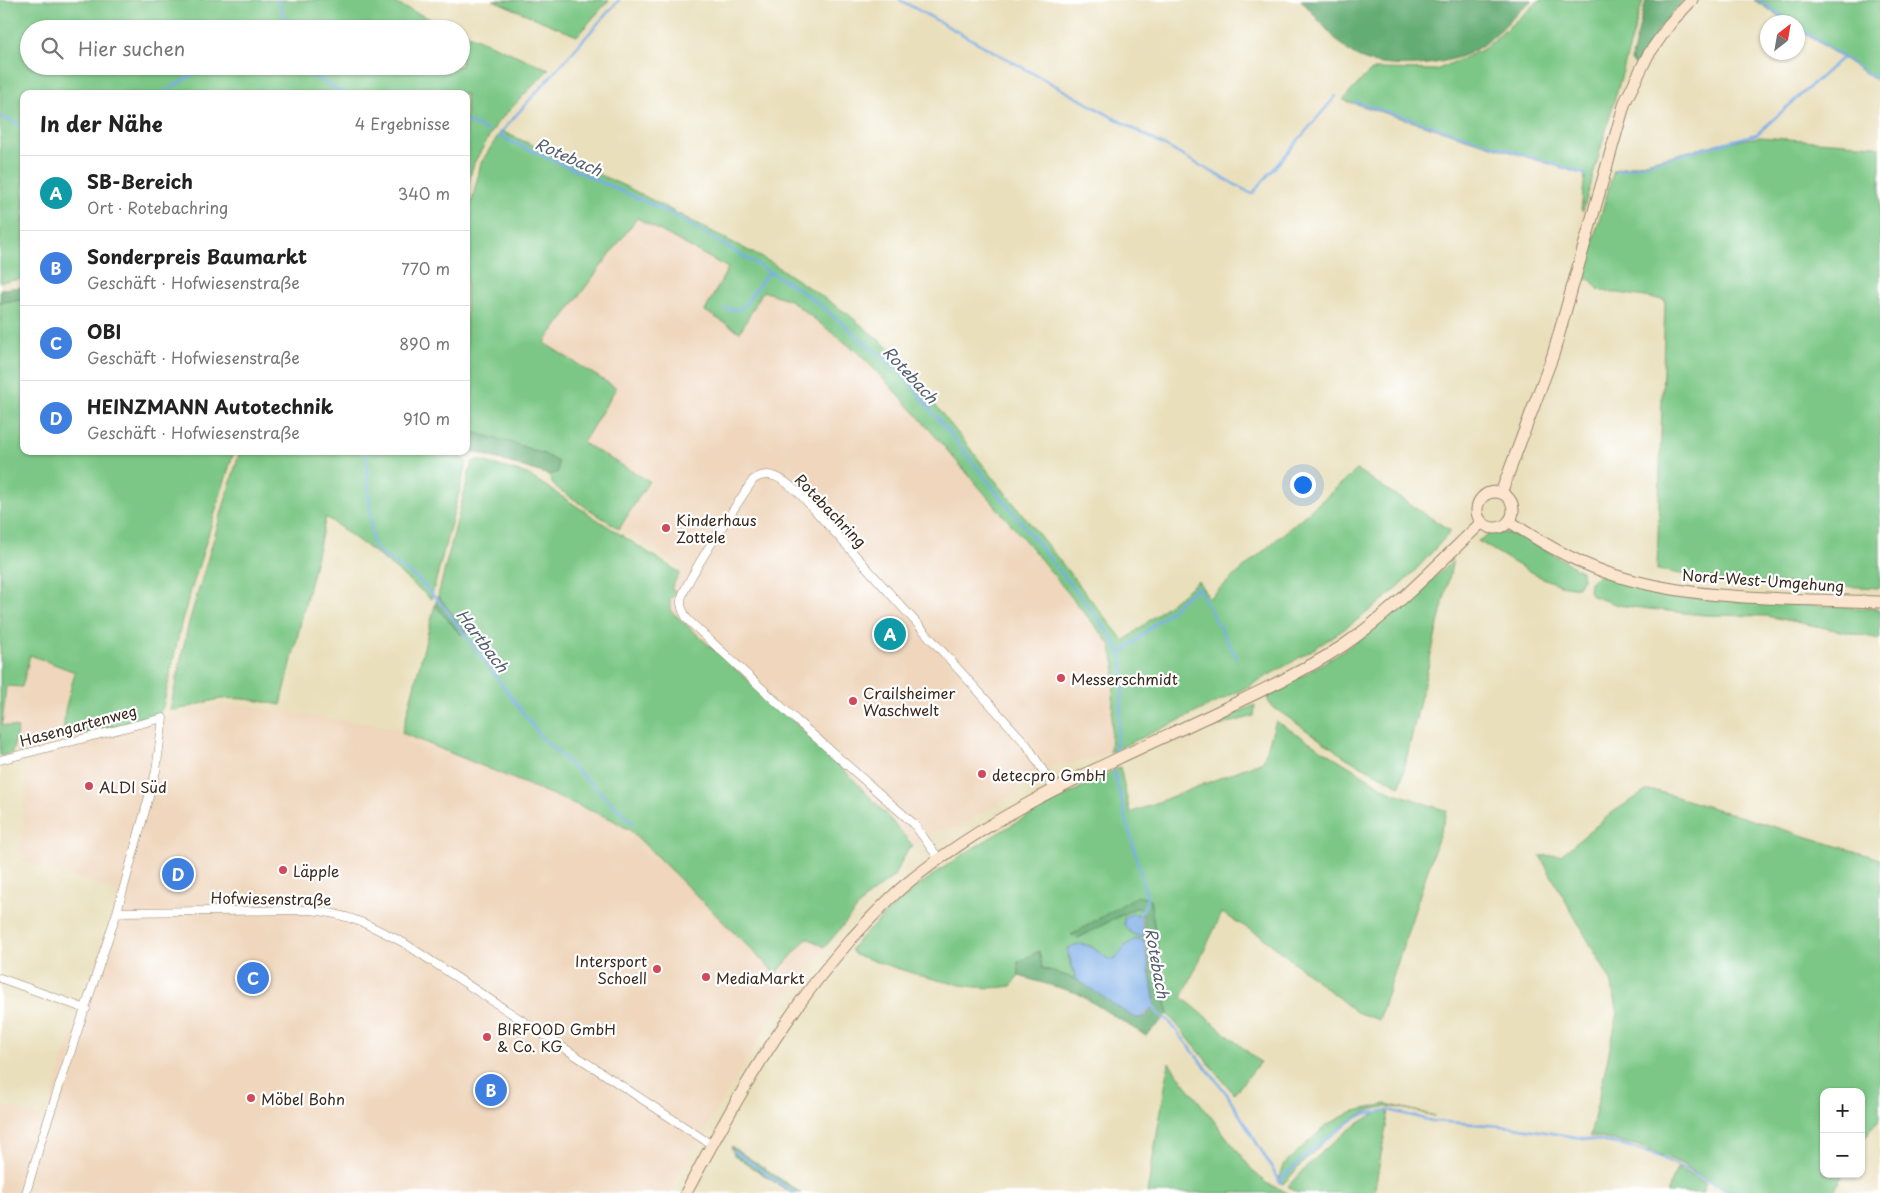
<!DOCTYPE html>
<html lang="de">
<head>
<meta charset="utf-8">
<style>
  :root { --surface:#fff; --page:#f2f2f2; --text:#222; --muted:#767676; --line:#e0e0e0; --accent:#0f766e }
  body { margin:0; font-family:"Playpen Sans",sans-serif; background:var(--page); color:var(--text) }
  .controls { position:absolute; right:15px; bottom:15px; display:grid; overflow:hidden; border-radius:10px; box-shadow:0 1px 4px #0004 }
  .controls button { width:45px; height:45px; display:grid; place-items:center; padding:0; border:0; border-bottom:1px solid var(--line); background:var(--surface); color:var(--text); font:25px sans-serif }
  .compass { position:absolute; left:1760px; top:15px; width:45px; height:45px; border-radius:50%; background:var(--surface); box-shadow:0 1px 4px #0004; rotate:31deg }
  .you { position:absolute; left:1302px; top:484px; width:18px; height:18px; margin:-12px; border:4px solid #fff; border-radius:50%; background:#1a73e8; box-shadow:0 0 0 8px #1a73e833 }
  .badge { display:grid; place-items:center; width:32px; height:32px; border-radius:50%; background:var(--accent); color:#fff; font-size:16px; font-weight:700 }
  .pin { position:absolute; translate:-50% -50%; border:2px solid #fff; box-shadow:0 1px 5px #0006 }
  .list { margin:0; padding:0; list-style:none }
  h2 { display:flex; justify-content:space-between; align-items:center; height:65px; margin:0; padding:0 20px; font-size:21px }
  h2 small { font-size:16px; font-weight:400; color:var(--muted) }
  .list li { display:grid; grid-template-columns:32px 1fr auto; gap:15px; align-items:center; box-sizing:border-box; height:75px; padding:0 20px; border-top:1px solid var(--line) }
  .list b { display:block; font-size:19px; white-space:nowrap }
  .list p { margin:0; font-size:16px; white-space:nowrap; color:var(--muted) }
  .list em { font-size:16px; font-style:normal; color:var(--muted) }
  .icon { flex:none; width:28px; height:28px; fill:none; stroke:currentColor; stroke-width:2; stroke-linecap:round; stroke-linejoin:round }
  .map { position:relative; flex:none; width:1880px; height:1193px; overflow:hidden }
  .search { position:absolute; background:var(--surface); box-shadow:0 1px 4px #0004; left:20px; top:20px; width:450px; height:55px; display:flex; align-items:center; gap:12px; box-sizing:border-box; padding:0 18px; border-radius:28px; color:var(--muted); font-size:19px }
  .panel { position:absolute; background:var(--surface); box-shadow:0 1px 4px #0004; left:20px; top:90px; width:450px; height:365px; border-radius:10px }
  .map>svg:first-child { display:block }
  .built { fill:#efd6bc }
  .green { fill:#7bc786; stroke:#5b7852 }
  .forest { fill:#64ac73; stroke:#506b48 }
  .water { fill:#7cade7; stroke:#5c6c82 }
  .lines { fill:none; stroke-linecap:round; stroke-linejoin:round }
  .stream { stroke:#7cade7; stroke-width:2.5 }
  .street-casing { stroke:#92846c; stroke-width:9 }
  .secondary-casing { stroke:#92846c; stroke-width:13 }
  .street { stroke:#fff; stroke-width:8 }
  .secondary { stroke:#fce5cf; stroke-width:11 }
  .poi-dot { fill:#d1495b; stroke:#fff; stroke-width:2 }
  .labels { text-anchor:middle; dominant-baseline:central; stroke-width:4.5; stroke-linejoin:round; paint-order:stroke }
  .street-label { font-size:15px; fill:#3b2a1e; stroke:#fff }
  .poi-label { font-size:15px; fill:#3b2a1e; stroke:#fff; text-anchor:start }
  .water-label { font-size:16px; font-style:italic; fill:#555e6e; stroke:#fff }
</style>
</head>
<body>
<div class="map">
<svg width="1880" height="1193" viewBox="0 0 1880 1193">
  <rect width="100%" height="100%" fill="#fff"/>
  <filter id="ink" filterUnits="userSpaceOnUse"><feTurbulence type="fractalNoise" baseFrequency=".02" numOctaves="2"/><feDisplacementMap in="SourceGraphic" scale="10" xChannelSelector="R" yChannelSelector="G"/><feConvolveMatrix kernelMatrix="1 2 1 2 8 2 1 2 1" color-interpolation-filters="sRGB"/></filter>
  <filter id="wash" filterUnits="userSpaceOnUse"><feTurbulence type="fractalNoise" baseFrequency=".0096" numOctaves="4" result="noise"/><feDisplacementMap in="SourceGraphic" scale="20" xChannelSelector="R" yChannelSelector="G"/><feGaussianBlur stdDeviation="1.12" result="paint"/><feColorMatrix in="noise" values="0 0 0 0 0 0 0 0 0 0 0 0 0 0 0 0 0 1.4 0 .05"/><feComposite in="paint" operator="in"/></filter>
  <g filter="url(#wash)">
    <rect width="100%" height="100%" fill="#e9dfbb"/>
    <path class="built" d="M637,218L728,268L705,311L740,331L763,291L790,300L861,355L916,414L1110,644L1115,665L1110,752L1068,764L1059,763L1028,778L1012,795L994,806L960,826L935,832L913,846L885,812L840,767L670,609L671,588L683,568L619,529L649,481L583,443L543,343Z
      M31,657L72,672L63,710L60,748L225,703L389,727L611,819L631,831L776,974L807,938L826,949L783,999L686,1162L670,1193H0V1104L45,1118L119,891L20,861L29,749L13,752L19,728L3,724L7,687L23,689Z"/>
    <path class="green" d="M0,0H387L454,29H29V66H461V32L549,69L497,123L474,163L466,192V94H24V279L0,282Z
      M493,0H609L577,36Z
      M1540,0H1643L1583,211L1581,210L1585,175L1343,100L1368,73L1377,69L1436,70L1482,50Z
      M1754,0H1880V83L1798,29V22H1788Z
      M501,131L627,187L772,263L848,314L892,351L1124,641L1198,581L1209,598L1357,470L1451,531C1431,553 1411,577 1388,596C1310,661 1202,711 1110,752L1115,665L1110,644L1028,544L916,414L861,355L790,300L763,291L740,332L705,311L728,268L637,218L544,343L616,388L583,443L649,481L619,529L554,486L549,475L558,472L544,454L468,431L466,438V226L481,163Z
      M1759,137L1874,145L1880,148V588L1715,580L1657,570L1665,300L1599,290L1591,280L1582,278L1614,170L1721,143Z
      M24,300V451H234L182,620L163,707L158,715L63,740L65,710L75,672L30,655L22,687L6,686L2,725L18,728L12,753L0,756V302Z
      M240,451H439L460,455L467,462L431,599L382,558L326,517L281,705C259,701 238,696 215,700C200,703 186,710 170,710L189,622Z
      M478,460L527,474L680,573L671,588L676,592L670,600V610C753,686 842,759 913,846L908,849L894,876L865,899L825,947L807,938L776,974L631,831L611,819L402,733L435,605L460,634L467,633L438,596L472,462Z
      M1495,531C1527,535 1554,555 1581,571L1583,578L1578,587C1551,590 1502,554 1478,541Z
      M1453,561L1400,786L1348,759L1270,705L1267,698L1347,648L1411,598Z
      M1599,575L1641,589L1705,599L1880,609V639L1766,616L1704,615L1649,609L1618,605L1592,596L1589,591L1590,582Z
      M1255,705L1254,716L1190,734Z
      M1276,721L1389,791L1447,811L1379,1020L1356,1012L1261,936L1222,913L1182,997L1260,1062L1234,1094L1168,1014L1150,899L1078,938L1135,908L1142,909L1141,917L1137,913L1140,937L1144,935L1145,945L1136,938L1123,948L1116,959H1108L1089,945L1068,956L1076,979L1042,968L1039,951L1018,962L1019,976L1011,986C965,995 900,968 855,955L851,950C855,941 867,933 874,925C943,856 1034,813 1120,767L1130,813L1263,761Z
      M1646,791H1657L1880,859V1118L1861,1143V1092H1824V1174H1843L1833,1193H1737L1708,1182L1680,1163L1636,1145L1590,1136L1618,1013L1611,981L1540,856L1561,855L1613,812Z
      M1169,1063L1253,1171L1266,1183L1288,1193H1147Z
      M1386,1104L1435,1116C1417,1112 1394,1103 1375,1109C1343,1117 1305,1161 1283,1184L1278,1182L1285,1163L1326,1126L1351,1112Z
      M1380,1111H1389L1374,1193H1297L1288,1186C1317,1156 1342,1130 1380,1111Z
      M1677,1168L1706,1183L1702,1193H1667Z"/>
    <path class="forest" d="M1301,0H1532C1515,14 1493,40 1475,50C1446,67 1382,72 1354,55C1338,45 1315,15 1301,0Z
      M1646,0H1684L1659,29L1637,66L1631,61Z
      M24,287V300L0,302V289Z
      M468,431L510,442L544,454L558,462V472L549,475L466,449Z
      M438,596L467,633L460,634L435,605Z
      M1137,896L1150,899L1168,1014L1146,1036L1077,993L1019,976L1018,962L1039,951L1042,968L1076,979L1136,1018L1145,1017L1155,1005L1142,909L1135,908L1078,938L1071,935Z
      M731,1146L801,1193H791L734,1155Z"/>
    <path class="water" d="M1132,913L1141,917L1144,935L1140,937L1131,933L1124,925V918Z
      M1136,938L1142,940L1145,945L1155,1005L1141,1018L1133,1017L1076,979L1067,949C1083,938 1094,948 1108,959H1116L1123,948Z"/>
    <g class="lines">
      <path class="stream" d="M278,0L288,29
        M619,0L509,123L499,136L670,213L797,288L819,304L894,367L915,390L1098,619C1106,630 1117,642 1121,655C1128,677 1118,727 1115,751
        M900,0L1252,194L1336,96
        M1758,0L1791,22
        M1798,27L1880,82
        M301,66C311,80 311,75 324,82C333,87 336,90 347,94
        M160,94L208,66
        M1355,102L1587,174
        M2,117L24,126
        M466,121L488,131
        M1616,172L1757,134L1842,58
        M725,309L738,310L743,307L767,274H771
        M366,451L372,541L375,549L418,579L445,608L541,737L633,823
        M1121,654L1197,587L1237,658
        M1114,772L1147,898L1146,904L1139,916
        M1153,1005L1158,1014L1168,1020L1227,1094L1281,1183
        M734,1151L794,1193
        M1280,1180L1313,1149L1351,1121L1365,1114L1389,1110L1432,1121L1515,1127L1624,1145L1658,1156L1732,1193"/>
    </g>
  </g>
  <g filter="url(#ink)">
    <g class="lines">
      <defs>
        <path id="street" d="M0,760L163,718L156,771L117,912
          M939,859L914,824L796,720L687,619C684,613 680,607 681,601C682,584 740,500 753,480C771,467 786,482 800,494L1027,745L1055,790
          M0,978L86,1009
          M26,1193L42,1138L117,912L311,910C349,914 372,926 404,943L712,1145"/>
        <path id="secondary" d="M1477 510a18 18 0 1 1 36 0a18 18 0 1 1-36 0Z
          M1501,493L1553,355L1625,102L1648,55L1672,21L1692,0
          M1509,521C1543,544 1578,564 1617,576C1701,602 1793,598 1880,602
          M686,1193C734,1102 783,1015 852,938C869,920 886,901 905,885C996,810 1107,764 1213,714C1256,693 1301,673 1341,647C1392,613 1437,565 1481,523"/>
      </defs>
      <use href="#street" class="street-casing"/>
      <use href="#secondary" class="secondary-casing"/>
      <use href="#street" class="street"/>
      <use href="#secondary" class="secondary"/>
    </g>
  </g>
  <g class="poi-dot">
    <circle cx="666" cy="528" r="5"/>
    <circle cx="1061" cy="678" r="5"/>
    <circle cx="853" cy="701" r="5"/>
    <circle cx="982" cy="774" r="5"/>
    <circle cx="89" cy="786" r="5"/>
    <circle cx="283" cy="870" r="5"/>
    <circle cx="657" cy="969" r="5"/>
    <circle cx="706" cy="977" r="5"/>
    <circle cx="487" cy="1037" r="5"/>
    <circle cx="251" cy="1098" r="5"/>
  </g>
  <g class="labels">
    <g class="street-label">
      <text transform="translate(831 510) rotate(46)">Rotebachring</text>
      <text transform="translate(1763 580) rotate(4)">Nord-West-Umgehung</text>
      <text transform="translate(78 725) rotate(-15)">Hasengartenweg</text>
      <text transform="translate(271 898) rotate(1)">Hofwiesenstraße</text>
    </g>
    <g class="poi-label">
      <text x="676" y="519">Kinderhaus<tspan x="676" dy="17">Zottele</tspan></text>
      <text x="1071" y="678">Messerschmidt</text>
      <text x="863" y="692">Crailsheimer<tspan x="863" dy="17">Waschwelt</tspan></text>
      <text x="992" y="774">detecpro GmbH</text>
      <text x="99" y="786">ALDI Süd</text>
      <text x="293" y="870">Läpple</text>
      <text x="647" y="960" text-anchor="end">Intersport<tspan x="647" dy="17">Schoell</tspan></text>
      <text x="716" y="977">MediaMarkt</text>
      <text x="497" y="1028">BIRFOOD GmbH<tspan x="497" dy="17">&amp; Co. KG</tspan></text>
      <text x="261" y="1098">Möbel Bohn</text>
    </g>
    <g class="water-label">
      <text transform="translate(569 156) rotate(24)">Rotebach</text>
      <text transform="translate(911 374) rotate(47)">Rotebach</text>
      <text transform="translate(483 640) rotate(53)">Hartbach</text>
      <text transform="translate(1158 963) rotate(80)">Rotebach</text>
    </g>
  </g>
</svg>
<div class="controls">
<button>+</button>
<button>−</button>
</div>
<svg class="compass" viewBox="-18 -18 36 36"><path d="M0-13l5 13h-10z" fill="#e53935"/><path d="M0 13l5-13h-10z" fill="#767676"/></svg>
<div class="you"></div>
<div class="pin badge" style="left:890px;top:634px;background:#0f9aa8">A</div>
<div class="pin badge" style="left:491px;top:1090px;background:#3f7fe0">B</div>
<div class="pin badge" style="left:253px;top:978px;background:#3f7fe0">C</div>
<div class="pin badge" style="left:178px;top:874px;background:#3f7fe0">D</div>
<div class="search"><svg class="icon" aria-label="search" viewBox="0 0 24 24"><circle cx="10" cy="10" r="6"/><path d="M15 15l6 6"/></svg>Hier suchen</div>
<section class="panel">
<h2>In der Nähe<small>4 Ergebnisse</small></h2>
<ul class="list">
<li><span class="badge" style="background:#0f9aa8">A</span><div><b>SB-Bereich</b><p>Ort · Rotebachring</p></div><em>340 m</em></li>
<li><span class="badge" style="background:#3f7fe0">B</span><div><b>Sonderpreis Baumarkt</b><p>Geschäft · Hofwiesenstraße</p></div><em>770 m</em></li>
<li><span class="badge" style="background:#3f7fe0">C</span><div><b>OBI</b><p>Geschäft · Hofwiesenstraße</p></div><em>890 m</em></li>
<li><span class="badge" style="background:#3f7fe0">D</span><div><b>HEINZMANN Autotechnik</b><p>Geschäft · Hofwiesenstraße</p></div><em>910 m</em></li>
</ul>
</section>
</div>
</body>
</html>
